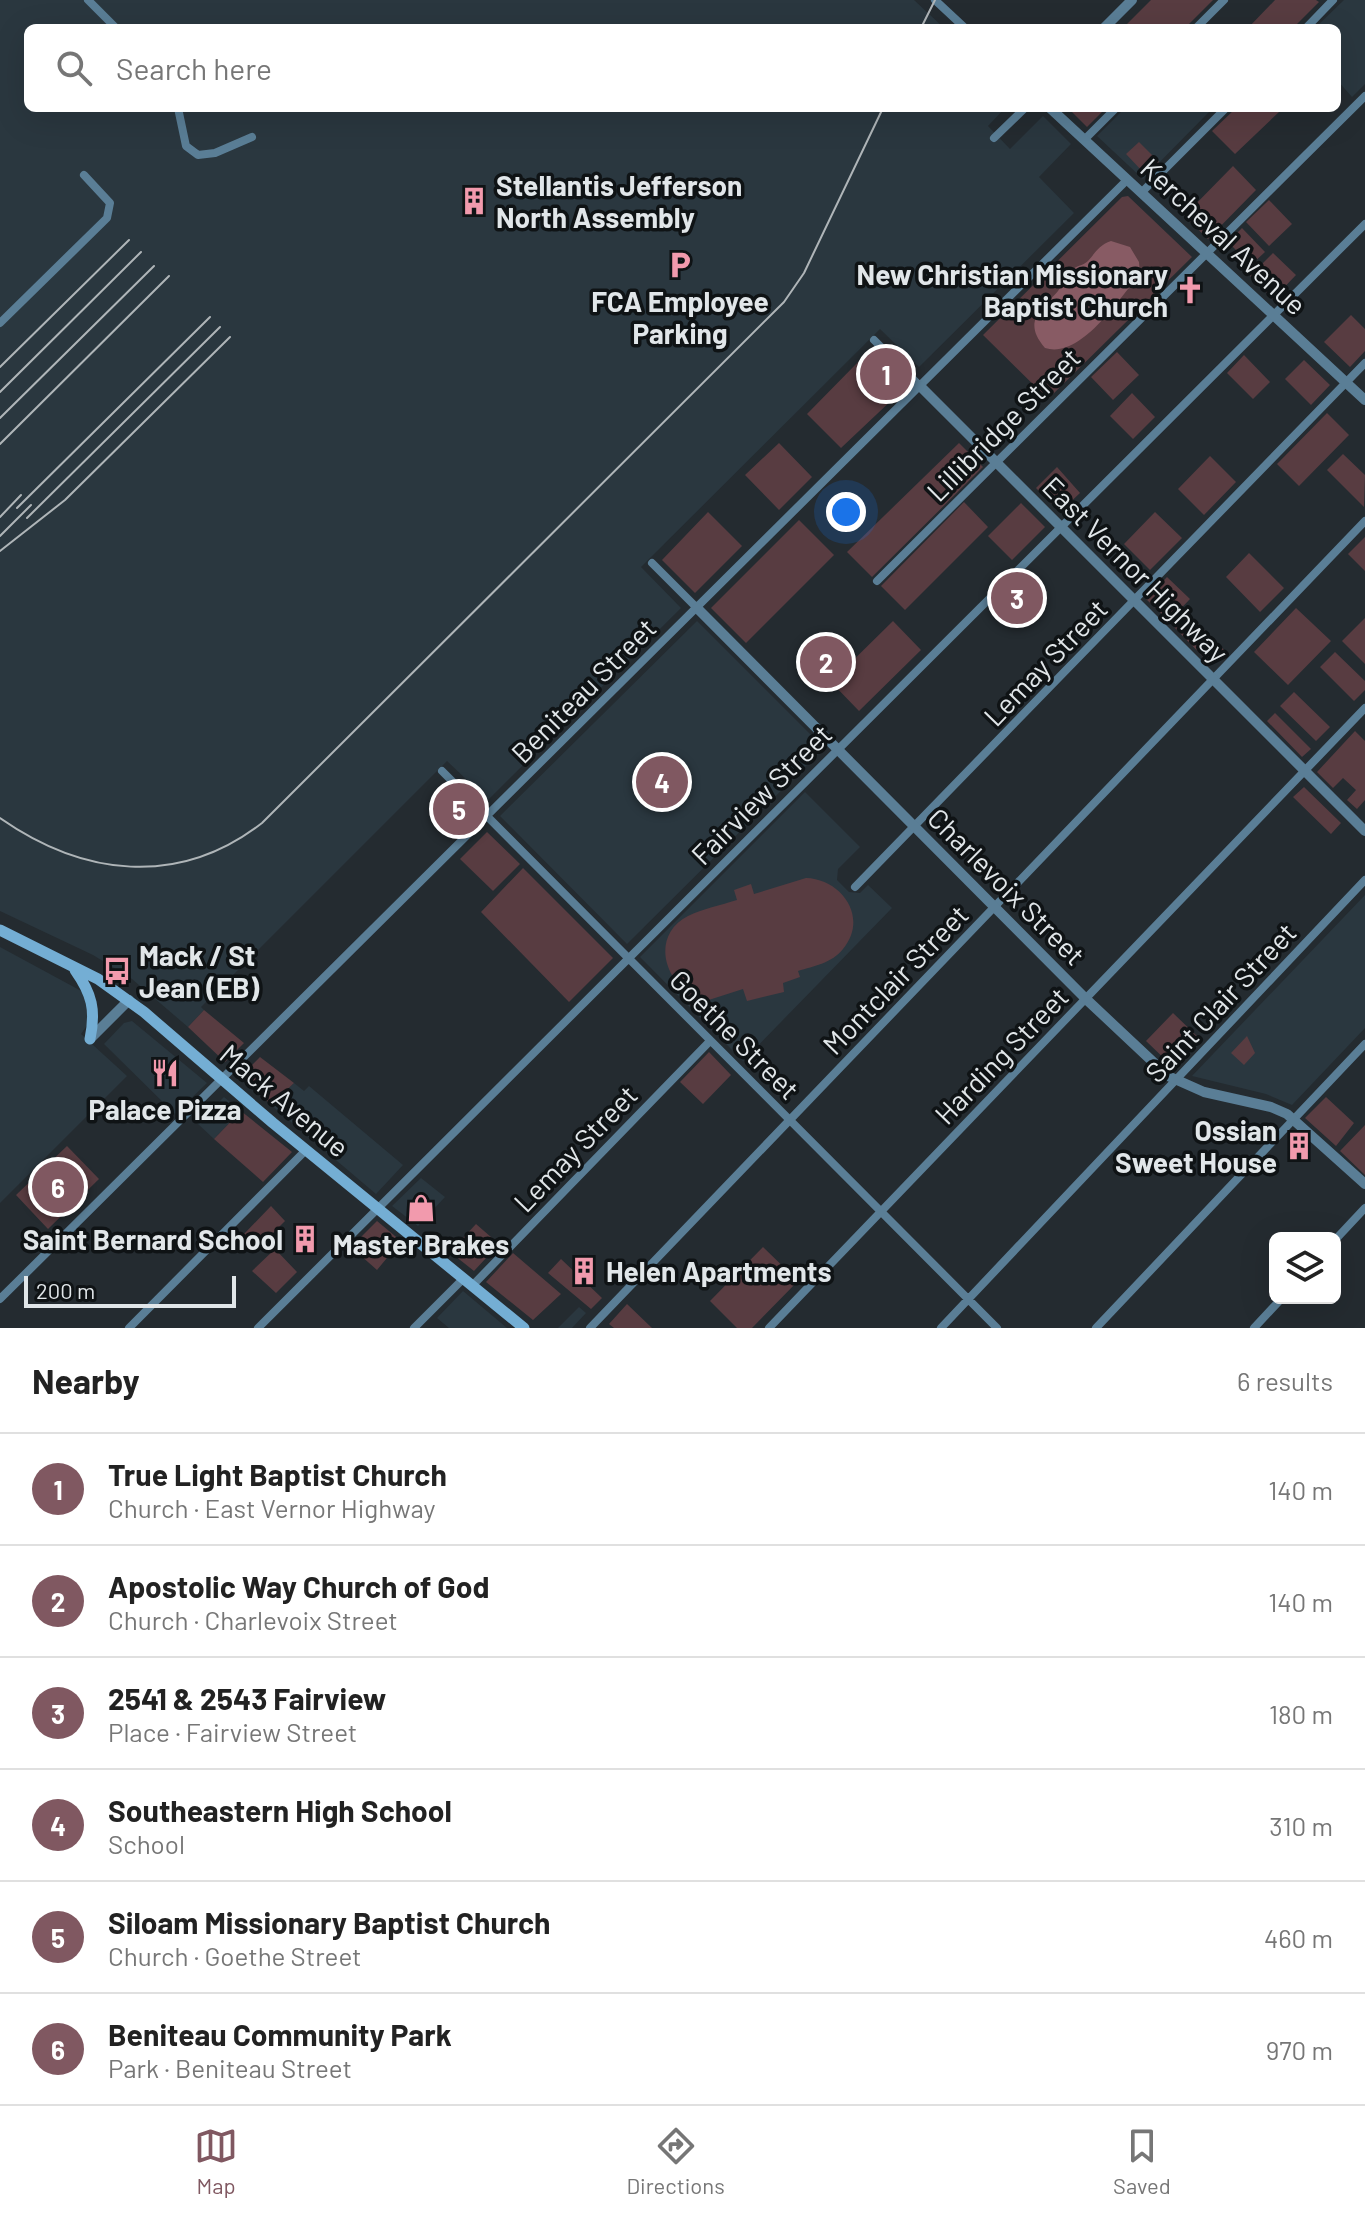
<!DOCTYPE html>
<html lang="en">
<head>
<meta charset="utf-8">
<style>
  :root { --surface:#fff; --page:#f6f6f6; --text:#222; --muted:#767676; --line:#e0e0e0; --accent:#805861 }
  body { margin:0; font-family:Barlow,sans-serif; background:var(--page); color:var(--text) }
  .controls { position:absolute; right:24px; bottom:24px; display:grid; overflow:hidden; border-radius:12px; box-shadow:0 8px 32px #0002 }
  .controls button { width:72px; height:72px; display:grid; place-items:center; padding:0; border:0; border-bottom:2px solid var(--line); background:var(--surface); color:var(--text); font:40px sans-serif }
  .scale { position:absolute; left:24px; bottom:20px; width:212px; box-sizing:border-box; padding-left:8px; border:4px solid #e1e6e9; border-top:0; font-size:22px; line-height:28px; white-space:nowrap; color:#e1e6e9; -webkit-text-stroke:6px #0f1315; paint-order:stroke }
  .you { position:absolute; left:846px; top:512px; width:28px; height:28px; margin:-20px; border:6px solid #fff; border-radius:50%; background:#1a73e8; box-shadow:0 0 0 12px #1a73e833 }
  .badge { display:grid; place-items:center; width:52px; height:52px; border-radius:50%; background:var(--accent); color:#fff; font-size:26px; font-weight:700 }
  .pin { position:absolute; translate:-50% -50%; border:4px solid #fff; box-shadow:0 2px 8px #0006 }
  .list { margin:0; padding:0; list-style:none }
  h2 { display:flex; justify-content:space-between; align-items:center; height:104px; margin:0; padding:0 32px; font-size:34px }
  h2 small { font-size:26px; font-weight:400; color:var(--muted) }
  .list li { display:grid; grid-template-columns:52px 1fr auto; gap:24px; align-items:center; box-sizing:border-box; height:112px; padding:0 32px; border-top:2px solid var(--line) }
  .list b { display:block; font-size:30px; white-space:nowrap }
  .list p { margin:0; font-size:26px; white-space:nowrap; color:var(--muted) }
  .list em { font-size:26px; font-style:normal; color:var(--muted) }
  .icon { flex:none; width:44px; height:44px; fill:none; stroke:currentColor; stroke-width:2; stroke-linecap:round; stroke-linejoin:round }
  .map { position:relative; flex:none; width:1365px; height:1328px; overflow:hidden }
  .search { position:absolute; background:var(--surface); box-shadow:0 8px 32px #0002; left:24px; right:24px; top:24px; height:88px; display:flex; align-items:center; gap:20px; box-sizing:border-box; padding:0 28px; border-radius:12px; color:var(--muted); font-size:30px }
  .sheet { height:776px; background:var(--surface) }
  nav { display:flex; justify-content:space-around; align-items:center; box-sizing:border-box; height:112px; border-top:2px solid var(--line); background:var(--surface); font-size:22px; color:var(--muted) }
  nav a { display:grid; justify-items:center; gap:4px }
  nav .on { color:var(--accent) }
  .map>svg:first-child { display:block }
  .built { fill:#2a373f }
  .green { fill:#583c41 }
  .water { fill:#885b64 }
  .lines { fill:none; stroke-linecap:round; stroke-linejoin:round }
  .minor { stroke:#5a7e96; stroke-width:8 }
  .tertiary { stroke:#5a7e96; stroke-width:10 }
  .secondary { stroke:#74aed4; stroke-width:11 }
  .rail { stroke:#afb5b8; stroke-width:2 }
  .labels { text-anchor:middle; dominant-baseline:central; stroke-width:7; stroke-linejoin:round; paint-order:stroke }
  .poi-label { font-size:28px; font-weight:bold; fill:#e1e6e9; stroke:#0f1315; text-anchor:start }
  .street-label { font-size:28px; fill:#e1e6e9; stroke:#0f1315 }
</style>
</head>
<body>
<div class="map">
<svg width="1365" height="1328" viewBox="0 0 1365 1328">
  <rect width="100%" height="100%" fill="#242b30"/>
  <path class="built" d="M0,0H914L944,28H28V108H1005L988,126L1010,149L1043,116L1071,144L1039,177L1074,213L919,367L880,329L641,567L681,608L488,800L447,761L201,1007L204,1010L188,1027L132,979L93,955L0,911Z
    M1344,0H1365V84L1352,97L1337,80V28H1315Z
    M1125,108H1207L1210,111L1143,179L1097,136Z
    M697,621L824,748L627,944L500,816Z
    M805,792L860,847L838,869L837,880L849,892L860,893L868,885L892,908L743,1061L640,957Z
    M1365,895V1028L1292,1105L1266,1094L1192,1076Z
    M0,947L85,993L90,1021L81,1034L127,1076L0,1203Z
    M132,1021L207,1083L175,1114L104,1044L124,1023Z
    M294,1083L304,1091L309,1086L403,1165L376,1194L271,1105Z
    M224,1097L241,1111L214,1139L197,1123Z
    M421,1178L445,1197L418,1226L392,1206Z
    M463,1291L507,1328H449L437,1318Z
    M579,1307L586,1313L572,1328H558Z"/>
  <path class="green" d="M1151,0H1213L1185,28H1123Z
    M1275,0H1316L1319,2L1293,28H1248Z
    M1068,108H1106L1087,127Z
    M1236,108H1275L1279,112L1235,154L1212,131Z
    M1139,142L1159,162L1150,171H1142L1126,154Z
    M1233,166L1256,190L1208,239L1184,216Z
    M1128,196L1192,257L1048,399L983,335L1122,197Z
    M1269,200L1292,224L1269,246L1246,222Z
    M1242,228L1265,252L1251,265L1228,242Z
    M1273,253L1296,275L1273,299L1250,276Z
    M1351,315L1365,329V351L1350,367L1324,342Z
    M1117,352L1139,375L1113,400L1091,377Z
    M1244,355L1270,382L1253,399L1227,373Z
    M860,360L895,397L841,448L807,414Z
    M1304,360L1330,385L1311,405L1285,379Z
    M1132,393L1155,417L1133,439L1110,416Z
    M1327,413L1349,435L1299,486L1277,464Z
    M779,443L812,477L779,510L745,475Z
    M959,443L983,467L872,577L847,552Z
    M1343,454L1365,475L1364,507L1327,470Z
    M1210,456L1236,482L1204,515L1178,489Z
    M1057,467L1080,493L1060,512L1036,488Z
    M964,502L988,527L905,610L881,586Z
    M1021,503L1045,527L1012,560L988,536Z
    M708,512L742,546L695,593L662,560Z
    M1155,512L1182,538L1150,570L1124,544Z
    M799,520L834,555L746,643L711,608Z
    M1365,537V571L1348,554Z
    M1249,553L1284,588L1260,612L1226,577Z
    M1167,577L1190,599L1169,621L1146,599Z
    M1296,608L1331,641L1288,685L1254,652Z
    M1187,613L1224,650L1210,664L1174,627Z
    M1365,618V664L1342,641Z
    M893,621L921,650L859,711L831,682Z
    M1335,652L1365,681V690L1354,701L1320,667Z
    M1294,692L1330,727L1316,741L1280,706Z
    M1275,713L1311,749L1302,757L1267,721Z
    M1355,731L1365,741V800L1357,809L1347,800L1356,790L1343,778L1333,788L1317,772Z
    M1304,787L1341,823L1331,834L1293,797Z
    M487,832L520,864L493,891L460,859Z
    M523,868L613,958L569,1002L481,912Z
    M806,878C842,879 869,918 843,949C832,963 814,966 798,971L800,977L783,983L784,992L747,1001L743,989L690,1006L687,996L691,994C662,977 653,934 688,916C702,909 721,905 737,900L734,890L751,884L754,894Z
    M204,1010L244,1043L225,1062L188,1027Z
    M1173,1013L1199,1038L1172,1066L1146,1041Z
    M1247,1036L1255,1053L1244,1065L1231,1053Z
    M709,1052L731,1075L703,1104L680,1082Z
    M260,1057L294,1083L271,1105L241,1076Z
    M1326,1097L1354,1123L1336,1146L1305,1118Z
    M241,1111L292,1152L263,1182L214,1139Z
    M1365,1125V1175L1340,1151Z
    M67,1146L99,1179L48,1229L16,1195Z
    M271,1206L285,1221L258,1248L244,1234Z
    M377,1221L401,1241L377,1270L351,1247Z
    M476,1224L499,1244L474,1271L450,1252Z
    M763,1247L798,1281L752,1328H737L710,1301Z
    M275,1249L297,1272L276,1293L252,1271Z
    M513,1253L561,1294L533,1320L486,1282Z
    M561,1259L602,1298L591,1309L548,1273Z
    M627,1304L652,1328H614L609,1324Z"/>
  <path class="water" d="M1111,241L1130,247L1139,262L1140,274C1121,296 1081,360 1045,348C1022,321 1041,311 1058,291C1063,284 1066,275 1072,270C1077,265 1083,266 1088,261C1096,252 1099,245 1111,241Z"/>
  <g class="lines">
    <path class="minor" d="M88,0L116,28
      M935,0L965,28
      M1196,28L1224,0
      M1306,28L1333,0
      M178,108L186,146L198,155L215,153L252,137
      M994,138L1025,108
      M1084,140L1116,108
      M1141,193L1226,108
      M0,323L107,218L110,203L84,175
      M874,340L920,386
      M652,563L697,608
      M877,581L1365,96
      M442,771L997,1328
      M855,887L1365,363
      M1335,1240L1365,1208
      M472,1286L710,1041
      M0,1299L1127,180
      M129,1328L306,1150
      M258,1328L1365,224
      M414,1328L463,1279
      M590,1328L1365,521
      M769,1328L1365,708
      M941,1328L1365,880
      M1096,1328L1365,1044
      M1254,1328L1282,1298"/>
    <path class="tertiary" d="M1104,28L1132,0
      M1050,108L1365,400
      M920,386L1365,831
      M697,608L1086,999L1168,1076L1204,1092L1271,1107L1287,1114L1365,1184
      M90,1039L129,1000"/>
    <path class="secondary" d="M0,930L98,979L144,1012L273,1123L524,1328
      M75,970C92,994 96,1010 90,1039"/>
    <path class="rail" d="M921,28L935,0
      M0,367L129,240
      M0,392L141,252
      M0,418L154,266
      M0,444L169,276
      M17,508L210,317
      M0,517L21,495
      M27,518L220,327
      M0,536L31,505
      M0,551L65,500L230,337
      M0,818C83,876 178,888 262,823L784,302L804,273L883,108"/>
  </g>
  <defs>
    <symbol id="building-bare" viewBox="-9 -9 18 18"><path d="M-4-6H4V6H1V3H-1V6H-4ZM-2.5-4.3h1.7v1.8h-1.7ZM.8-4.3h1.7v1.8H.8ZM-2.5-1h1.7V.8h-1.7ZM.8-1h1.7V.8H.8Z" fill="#f29aad" stroke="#0f1315" stroke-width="2.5" paint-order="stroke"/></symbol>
    <symbol id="parking-bare" viewBox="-9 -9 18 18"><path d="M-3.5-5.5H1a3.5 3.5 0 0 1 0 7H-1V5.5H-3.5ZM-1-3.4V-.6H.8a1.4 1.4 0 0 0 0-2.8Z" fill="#f29aad" stroke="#0f1315" stroke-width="2.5" paint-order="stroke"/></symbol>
    <symbol id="church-bare" viewBox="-9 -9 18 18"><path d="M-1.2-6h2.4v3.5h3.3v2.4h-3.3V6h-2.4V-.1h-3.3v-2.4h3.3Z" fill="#f29aad" stroke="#0f1315" stroke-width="2.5" paint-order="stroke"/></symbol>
    <symbol id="bus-bare" viewBox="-9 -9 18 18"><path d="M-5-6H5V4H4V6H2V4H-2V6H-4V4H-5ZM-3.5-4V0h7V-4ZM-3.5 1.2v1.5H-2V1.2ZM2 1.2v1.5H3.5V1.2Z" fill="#f29aad" stroke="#0f1315" stroke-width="2.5" paint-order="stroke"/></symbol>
    <symbol id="restaurant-bare" viewBox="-9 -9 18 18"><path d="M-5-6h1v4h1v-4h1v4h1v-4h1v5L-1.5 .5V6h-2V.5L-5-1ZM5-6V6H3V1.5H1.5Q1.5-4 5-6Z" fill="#f29aad" stroke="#0f1315" stroke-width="2.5" paint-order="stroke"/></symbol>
    <symbol id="shop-bare" viewBox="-9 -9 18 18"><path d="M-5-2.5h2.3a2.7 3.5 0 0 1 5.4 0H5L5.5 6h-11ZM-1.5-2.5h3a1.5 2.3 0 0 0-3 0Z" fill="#f29aad" stroke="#0f1315" stroke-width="2.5" paint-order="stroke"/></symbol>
  </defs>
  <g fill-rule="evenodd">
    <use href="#building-bare" x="454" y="181" width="40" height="40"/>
    <use href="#parking-bare" x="660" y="245" width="40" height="40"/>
    <use href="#church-bare" x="1170" y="270" width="40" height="40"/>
    <use href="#bus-bare" x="97" y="951" width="40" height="40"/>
    <use href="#restaurant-bare" x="145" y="1053" width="40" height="40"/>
    <use href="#building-bare" x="1279" y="1126" width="40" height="40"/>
    <use href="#shop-bare" x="401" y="1188" width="40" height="40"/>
    <use href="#building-bare" x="285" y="1219" width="40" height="40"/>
    <use href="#building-bare" x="564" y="1251" width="40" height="40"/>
  </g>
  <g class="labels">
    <g class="poi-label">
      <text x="496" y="185">Stellantis Jefferson<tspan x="496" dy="32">North Assembly</tspan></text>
      <text x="1168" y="274" text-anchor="end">New Christian Missionary<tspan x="1168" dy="32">Baptist Church</tspan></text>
      <text x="680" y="301" text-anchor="middle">FCA Employee<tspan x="680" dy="32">Parking</tspan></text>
      <text x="139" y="955">Mack / St<tspan x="139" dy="32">Jean (EB)</tspan></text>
      <text x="165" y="1109" text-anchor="middle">Palace Pizza</text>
      <text x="1277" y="1130" text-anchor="end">Ossian<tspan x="1277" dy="32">Sweet House</tspan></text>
      <text x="283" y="1239" text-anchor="end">Saint Bernard School</text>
      <text x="421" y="1244" text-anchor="middle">Master Brakes</text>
      <text x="606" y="1271">Helen Apartments</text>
    </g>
    <g class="street-label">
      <text transform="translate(1224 236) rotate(43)">Kercheval Avenue</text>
      <text transform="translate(1003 424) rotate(-45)">Lillibridge Street</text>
      <text transform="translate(1136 569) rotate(45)">East Vernor Highway</text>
      <text transform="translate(1045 662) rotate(-46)">Lemay Street</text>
      <text transform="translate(583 690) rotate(-45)">Beniteau Street</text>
      <text transform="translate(761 794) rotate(-45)">Fairview Street</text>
      <text transform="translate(1007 886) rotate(45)">Charlevoix Street</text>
      <text transform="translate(895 979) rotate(-46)">Montclair Street</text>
      <text transform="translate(1220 1002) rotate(-47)">Saint Clair Street</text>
      <text transform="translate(735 1034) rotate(45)">Goethe Street</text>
      <text transform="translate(1001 1055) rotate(-46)">Harding Street</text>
      <text transform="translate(285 1100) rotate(40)">Mack Avenue</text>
      <text transform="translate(575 1148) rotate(-46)">Lemay Street</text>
    </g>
  </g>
</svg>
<div class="controls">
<button><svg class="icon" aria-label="layers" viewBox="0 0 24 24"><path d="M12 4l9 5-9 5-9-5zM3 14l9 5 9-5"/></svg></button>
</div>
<div class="scale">200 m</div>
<div class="you"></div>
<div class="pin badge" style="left:886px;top:374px">1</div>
<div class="pin badge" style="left:826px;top:662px">2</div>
<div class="pin badge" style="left:1017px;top:598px">3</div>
<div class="pin badge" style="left:662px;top:782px">4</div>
<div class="pin badge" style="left:459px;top:809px">5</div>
<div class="pin badge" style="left:58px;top:1187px">6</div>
<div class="search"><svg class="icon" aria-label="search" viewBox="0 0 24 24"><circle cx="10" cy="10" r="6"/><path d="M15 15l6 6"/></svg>Search here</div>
</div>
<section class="sheet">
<h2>Nearby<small>6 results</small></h2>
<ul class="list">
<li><span class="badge">1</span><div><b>True Light Baptist Church</b><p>Church · East Vernor Highway</p></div><em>140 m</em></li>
<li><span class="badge">2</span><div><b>Apostolic Way Church of God</b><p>Church · Charlevoix Street</p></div><em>140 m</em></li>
<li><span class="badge">3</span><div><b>2541 &amp; 2543 Fairview</b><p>Place · Fairview Street</p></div><em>180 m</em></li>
<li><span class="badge">4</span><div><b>Southeastern High School</b><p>School</p></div><em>310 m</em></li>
<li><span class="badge">5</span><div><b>Siloam Missionary Baptist Church</b><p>Church · Goethe Street</p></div><em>460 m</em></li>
<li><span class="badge">6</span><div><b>Beniteau Community Park</b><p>Park · Beniteau Street</p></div><em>970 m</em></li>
</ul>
</section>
<nav>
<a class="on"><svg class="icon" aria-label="map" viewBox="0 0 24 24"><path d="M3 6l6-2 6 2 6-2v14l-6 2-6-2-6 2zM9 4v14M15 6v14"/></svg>Map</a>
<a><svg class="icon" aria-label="directions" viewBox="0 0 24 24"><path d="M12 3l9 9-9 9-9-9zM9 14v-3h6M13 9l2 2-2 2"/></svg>Directions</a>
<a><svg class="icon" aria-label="saved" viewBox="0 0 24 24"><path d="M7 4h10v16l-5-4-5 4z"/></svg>Saved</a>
</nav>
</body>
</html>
